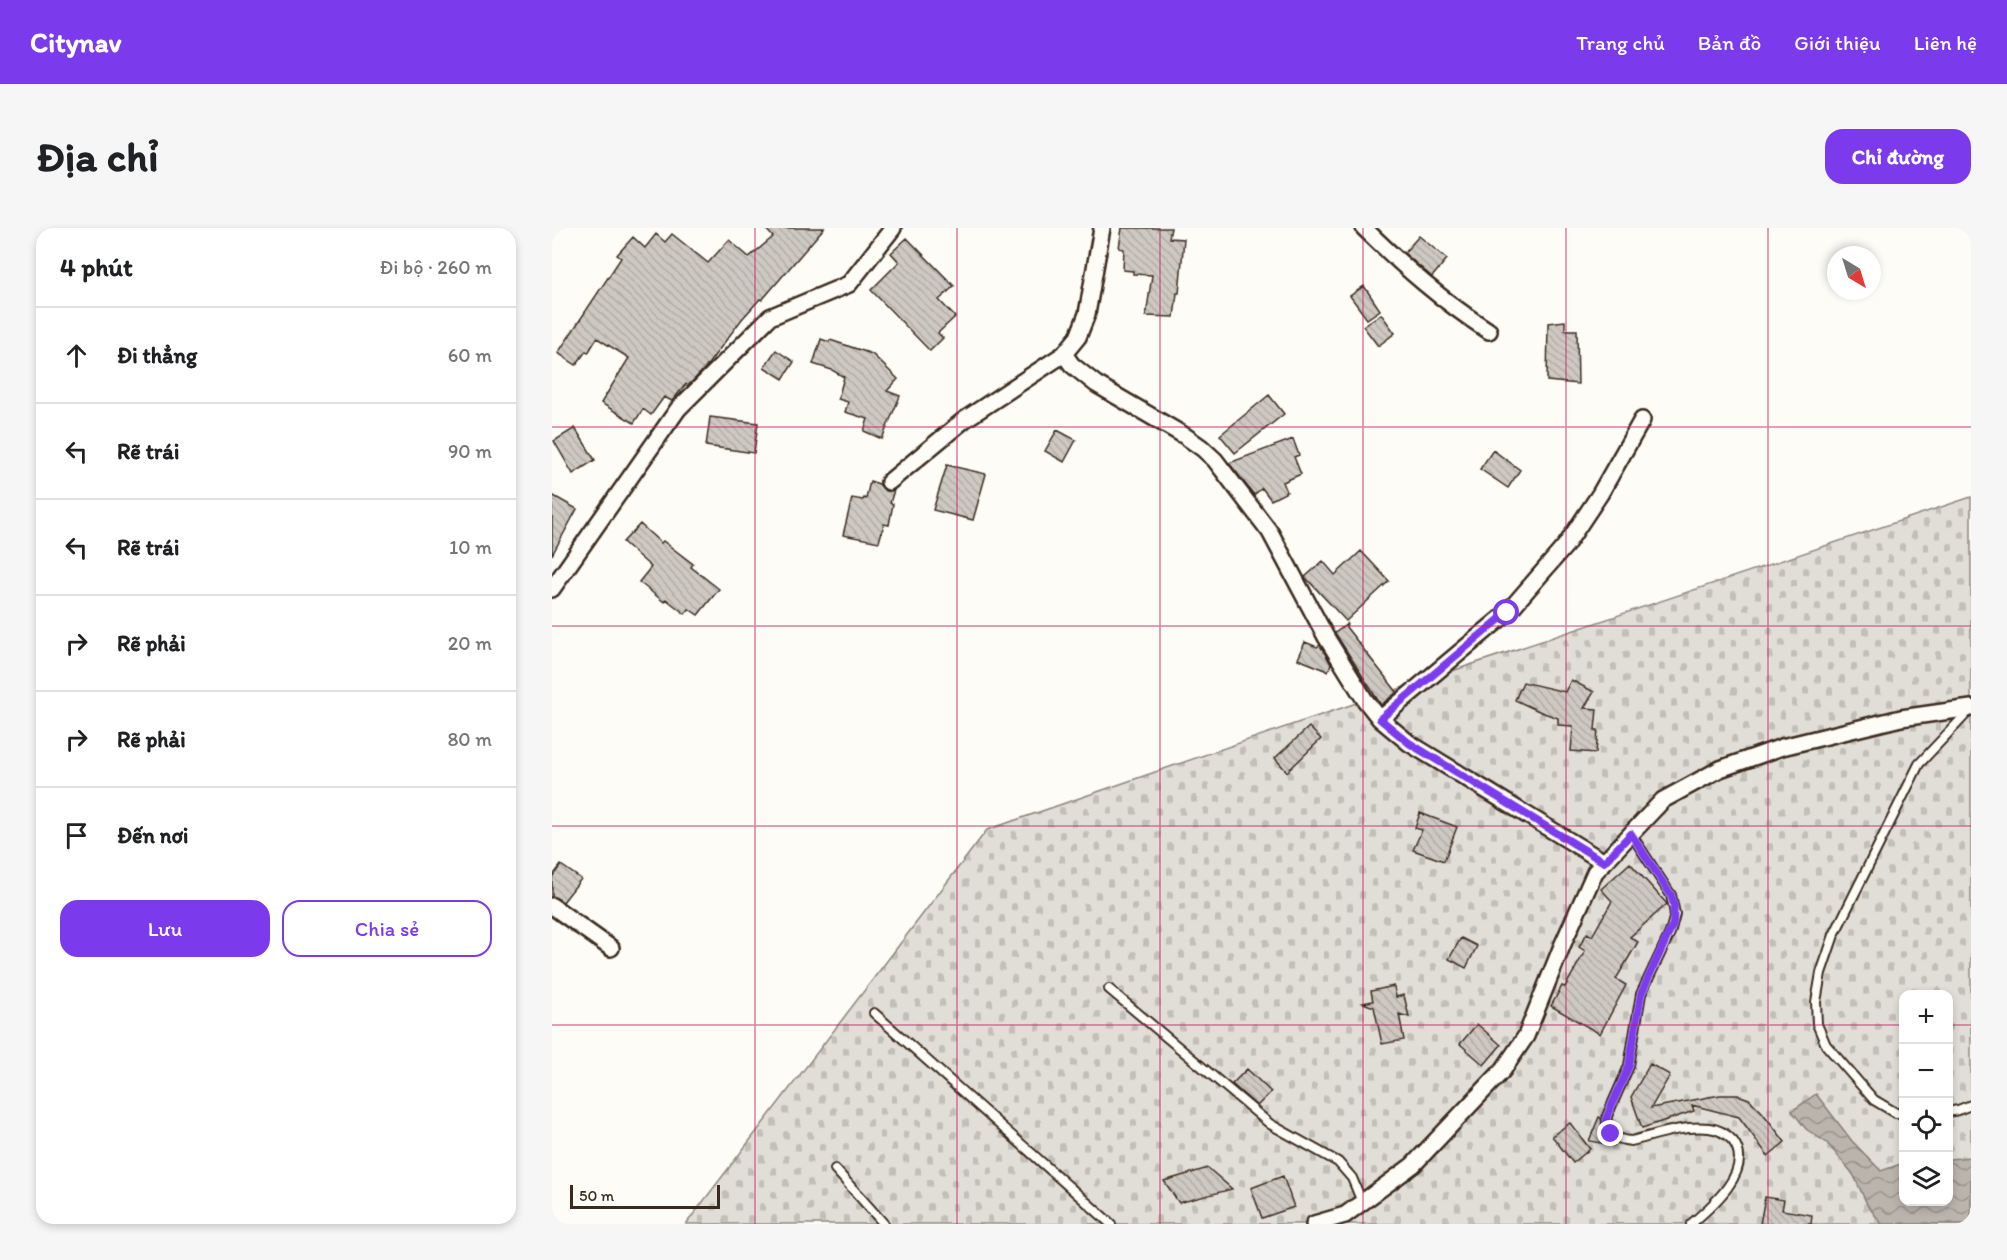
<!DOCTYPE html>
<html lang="vi">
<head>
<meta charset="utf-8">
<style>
  :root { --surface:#fff; --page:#f6f6f6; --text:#202124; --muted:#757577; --line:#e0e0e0; --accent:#7c3aed }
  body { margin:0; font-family:Itim,sans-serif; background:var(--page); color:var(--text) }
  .controls { position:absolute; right:18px; bottom:18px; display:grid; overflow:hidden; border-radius:12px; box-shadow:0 3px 9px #0003 }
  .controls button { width:54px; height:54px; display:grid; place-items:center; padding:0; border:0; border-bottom:2px solid var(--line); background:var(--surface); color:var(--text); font:30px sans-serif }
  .compass { position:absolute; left:1275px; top:18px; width:54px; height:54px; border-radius:50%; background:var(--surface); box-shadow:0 3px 9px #0003; rotate:142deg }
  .scale { position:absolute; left:18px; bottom:15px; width:150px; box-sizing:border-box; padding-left:6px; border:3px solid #3b2a1e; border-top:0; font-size:16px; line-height:21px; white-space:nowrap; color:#3b2a1e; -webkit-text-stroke:4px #fdfcf7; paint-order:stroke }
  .stop { position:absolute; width:18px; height:18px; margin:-14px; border:4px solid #7c3aed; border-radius:50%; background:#fff }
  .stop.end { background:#7c3aed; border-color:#fff; box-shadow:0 2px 6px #0008 }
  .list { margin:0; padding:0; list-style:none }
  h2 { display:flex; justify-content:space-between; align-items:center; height:78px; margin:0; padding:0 24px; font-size:26px }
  h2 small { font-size:20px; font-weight:400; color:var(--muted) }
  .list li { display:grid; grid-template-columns:39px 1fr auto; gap:18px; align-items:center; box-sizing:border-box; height:96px; padding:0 24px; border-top:2px solid var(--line) }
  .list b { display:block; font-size:22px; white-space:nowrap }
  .list em { font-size:20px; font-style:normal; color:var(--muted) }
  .actions { display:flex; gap:12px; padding:18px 24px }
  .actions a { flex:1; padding:14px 0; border:2px solid var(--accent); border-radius:18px; text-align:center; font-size:21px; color:var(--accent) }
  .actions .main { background:var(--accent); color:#fff }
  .icon { flex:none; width:33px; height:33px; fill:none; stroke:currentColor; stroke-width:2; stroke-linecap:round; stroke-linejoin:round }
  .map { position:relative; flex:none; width:1419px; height:996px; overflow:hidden; border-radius:18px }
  header { display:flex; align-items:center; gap:36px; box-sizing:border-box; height:84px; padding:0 30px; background:var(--accent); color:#fff }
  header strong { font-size:28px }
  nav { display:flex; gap:33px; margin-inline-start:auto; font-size:21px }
  .intro { display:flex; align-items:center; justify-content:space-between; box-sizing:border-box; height:144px; padding:0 36px }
  h1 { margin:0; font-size:42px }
  .button { padding:15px 27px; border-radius:18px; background:var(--accent); color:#fff; font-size:21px; font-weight:700 }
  main { display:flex; gap:36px; padding:0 36px }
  aside { flex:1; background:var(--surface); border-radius:18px; box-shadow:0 3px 9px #0003 }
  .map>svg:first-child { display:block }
  .cemetery { fill:url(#cemetery-stones); stroke:#8e847a; stroke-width:1.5; fill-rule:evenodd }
  .water { fill:url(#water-waves); stroke:#887d74; stroke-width:1.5 }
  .building { fill:url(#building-back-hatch); stroke:#3b2a1e; stroke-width:1.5 }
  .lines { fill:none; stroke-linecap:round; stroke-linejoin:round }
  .lane-casing { stroke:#3b2a1e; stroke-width:12 }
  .street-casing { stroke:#3b2a1e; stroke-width:20 }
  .lane { stroke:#fdfcf7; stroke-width:8 }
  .street { stroke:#fdfcf7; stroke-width:15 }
  .route { stroke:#7c3aed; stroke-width:8 }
  .grid { fill:none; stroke:#c2185b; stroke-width:1.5; stroke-opacity:0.55 }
</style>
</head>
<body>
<header>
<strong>Citynav</strong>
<nav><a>Trang chủ</a><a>Bản đồ</a><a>Giới thiệu</a><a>Liên hệ</a></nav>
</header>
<div class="intro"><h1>Địa chỉ</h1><a class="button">Chỉ đường</a></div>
<main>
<aside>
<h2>4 phút<small>Đi bộ · 260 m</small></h2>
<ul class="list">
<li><svg class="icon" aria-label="ahead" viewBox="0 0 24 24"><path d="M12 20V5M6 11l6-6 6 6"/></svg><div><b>Đi thẳng</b></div><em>60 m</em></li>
<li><svg class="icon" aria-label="left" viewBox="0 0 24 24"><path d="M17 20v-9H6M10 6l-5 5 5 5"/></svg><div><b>Rẽ trái</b></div><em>90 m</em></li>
<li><svg class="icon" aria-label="left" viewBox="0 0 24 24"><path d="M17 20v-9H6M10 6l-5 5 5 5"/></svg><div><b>Rẽ trái</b></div><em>10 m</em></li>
<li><svg class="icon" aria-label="right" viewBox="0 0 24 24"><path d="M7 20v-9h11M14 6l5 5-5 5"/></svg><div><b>Rẽ phải</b></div><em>20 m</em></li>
<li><svg class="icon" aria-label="right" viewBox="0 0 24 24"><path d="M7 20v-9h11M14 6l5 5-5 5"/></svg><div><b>Rẽ phải</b></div><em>80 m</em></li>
<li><svg class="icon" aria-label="arrive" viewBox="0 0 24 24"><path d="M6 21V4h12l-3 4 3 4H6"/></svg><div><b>Đến nơi</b></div></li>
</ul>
<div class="actions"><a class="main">Lưu</a><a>Chia sẻ</a></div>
</aside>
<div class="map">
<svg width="1419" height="996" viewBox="0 0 1419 996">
  <defs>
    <pattern id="cemetery-stones" width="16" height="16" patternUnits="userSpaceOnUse" patternTransform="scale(1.5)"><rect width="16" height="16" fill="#e1ded7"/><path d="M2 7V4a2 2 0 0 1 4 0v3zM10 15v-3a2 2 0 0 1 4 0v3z" fill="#c2bfb8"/></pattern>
    <pattern id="water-waves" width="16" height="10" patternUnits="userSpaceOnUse" patternTransform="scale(1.5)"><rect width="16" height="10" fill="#bbb4ad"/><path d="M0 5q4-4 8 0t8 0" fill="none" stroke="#99938c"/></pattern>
    <pattern id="building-back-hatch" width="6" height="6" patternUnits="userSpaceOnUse" patternTransform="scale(1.5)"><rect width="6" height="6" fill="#cdc8c2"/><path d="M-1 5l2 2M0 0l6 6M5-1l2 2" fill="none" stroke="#b1aca6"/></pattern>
  </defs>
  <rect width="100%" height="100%" fill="#fdfcf7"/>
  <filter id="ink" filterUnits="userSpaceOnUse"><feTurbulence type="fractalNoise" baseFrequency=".0167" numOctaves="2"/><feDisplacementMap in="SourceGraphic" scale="12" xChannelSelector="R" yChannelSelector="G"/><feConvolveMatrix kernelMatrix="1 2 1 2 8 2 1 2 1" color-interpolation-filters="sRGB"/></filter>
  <g filter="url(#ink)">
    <path class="cemetery" d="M1419,269V996H134L435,602L754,492ZM1352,766H1396V974H1352Z"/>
    <path class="water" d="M1264,866L1300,913L1329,943L1351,935L1352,974H1396L1397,931L1419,929V996H1330L1316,978L1301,946L1275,915L1254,901L1240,883Z"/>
    <path class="building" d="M213,0H272L210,72L208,71L190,91L154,139L136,158L134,156L120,173L112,169L99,187L91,181L82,195L49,175L77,130L45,110L36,125L34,123L24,137L6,125L69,30L65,27L81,9L93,20L104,6L113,14L120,6L156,35L177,12L197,29L221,9Z
      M570,0H619L617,10L632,11L627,65H625L622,89L594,88L600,47L581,46V43L571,42L572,21L567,20Z
      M867,8L895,31L880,49L852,25Z
      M355,10L402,58L387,72L403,89L386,105L391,110L378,123L319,62L347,34L339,25Z
      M812,58L828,82L815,91L798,68Z
      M829,86L843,105L826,118L811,98Z
      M1013,93V102H1025L1026,156L995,153L996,95Z
      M269,111L277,114L278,112L320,126L346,151L335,163L348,168L330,211L312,203L316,191L293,184L296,174L286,171L292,149L280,142L261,136Z
      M224,122L242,134L231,151L212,139Z
      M717,167L732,186L683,225L668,207Z
      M158,189L206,195L202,225L154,218Z
      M23,200L43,232L21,246L2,213Z
      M505,202L524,212L512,234L493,223Z
      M741,211L747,227L742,229L749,246L731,254L735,264L719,272L710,260L702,267L677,235Z
      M941,222L968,242L956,260L928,241Z
      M395,237L434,246L421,292L381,282Z
      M318,253L327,256L333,263L342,262L338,275L341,276L337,297L332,296L327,314L291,307L300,270L311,272L312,270L314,271Z
      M0,267L25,281L0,327Z
      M88,296L109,315L111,313L141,336L139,339L167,361L146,387L137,381L133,386L114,371L112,374L87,354L99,339L71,314Z
      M809,323L837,353L794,393L753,349L771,333L783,347Z
      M795,396L794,399L845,464L829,477L783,405Z
      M753,414L765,419L768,417L779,436L776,443L746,431Z
      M1019,452L1042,464L1032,480L1045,481L1043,502H1046L1044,525L1019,523L1021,498L1006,497V490L989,484L963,472L971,454L1013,464Z
      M757,499L769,511L735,544L723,530Z
      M868,585L905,599L892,633L861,622L870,602L863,600Z
      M1078,635L1115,676L1078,709L1086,714L1064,751L1074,757L1048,806L999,778L1010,758L1013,759L1033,723L1027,719L1035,705L1040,708L1060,673L1049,661Z
      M9,637L29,651L11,674L0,668V649Z
      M909,710L925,718L914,740L897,731Z
      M842,758L844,769L852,767L857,789L847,786L852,812L830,816L822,779L811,775L821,773L819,763Z
      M925,796L949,817L932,837L908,816Z
      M1098,836L1118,847L1099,880L1168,867H1186L1197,871L1210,884L1233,914L1216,928L1187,889L1140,877L1142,883L1090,900L1079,869Z
      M695,841L719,864L705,878L680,856Z
      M1047,889L1049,890L1052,905L1062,915V917L1037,913Z
      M1018,895L1038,921L1021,935L1000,908Z
      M656,940L680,961L627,975L612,953Z
      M731,948L742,979L710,990L699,960Z
      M1213,969L1232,972L1230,982L1260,987L1259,996H1208Z"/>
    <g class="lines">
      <defs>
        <path id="lane" d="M1079,606L1119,667L1123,686L1118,705L1089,766L1077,838L1055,888C1053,904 1064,912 1079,913C1104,907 1131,897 1157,900C1166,901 1175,906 1181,913C1203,942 1159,979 1139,996
          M557,761L718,896L786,934L800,950L810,974
          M322,785L559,996
          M1396,884L1406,882L1419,877
          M1352,885H1344L1322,872L1274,817L1265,796L1264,774L1269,745L1282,707L1367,536L1417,483
          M283,941L332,996"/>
        <path id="street" d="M812,0C852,39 890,73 937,103
          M512,126L520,137L544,156L633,208L650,220L663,232L718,304L774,409L813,472L828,491L857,515L1052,634
          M337,254L412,192L512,126L526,109L535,86L550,0
          M0,361L126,181L218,89L297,56L341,0
          M828,491L955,385L1014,317L1048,266L1090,192
          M0,678L59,720
          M762,996L793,987L861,937L951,842L974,808L1010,718L1043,644L1111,572L1168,541L1230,519L1349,490L1419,480"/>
      </defs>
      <use href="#lane" class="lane-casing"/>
      <use href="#street" class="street-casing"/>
      <use href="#lane" class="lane"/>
      <use href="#street" class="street"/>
    </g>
  </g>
  <g class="lines" filter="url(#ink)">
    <path class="route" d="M955,385L828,491L857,515L1052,634L1079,606L1119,667L1122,677L1121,696L1089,766L1077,838L1055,888L1054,896L1059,906"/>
  </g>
  <path class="grid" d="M203,0V996M405,0V996M608,0V996M811,0V996M1014,0V996M1216,0V996M0,199H1419M0,398H1419M0,598H1419M0,797H1352M1396,797H1419"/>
</svg>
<div class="controls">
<button>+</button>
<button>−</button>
<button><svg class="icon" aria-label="locate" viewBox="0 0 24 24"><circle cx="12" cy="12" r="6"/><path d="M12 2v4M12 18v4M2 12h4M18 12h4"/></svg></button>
<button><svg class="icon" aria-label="layers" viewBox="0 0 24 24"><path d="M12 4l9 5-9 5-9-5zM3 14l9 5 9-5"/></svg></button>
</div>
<svg class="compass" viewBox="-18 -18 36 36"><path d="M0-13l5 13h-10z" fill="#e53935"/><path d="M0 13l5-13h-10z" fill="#757577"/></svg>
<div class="scale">50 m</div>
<div class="stop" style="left:955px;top:385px"></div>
<div class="stop end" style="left:1059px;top:906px"></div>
</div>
</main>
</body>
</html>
